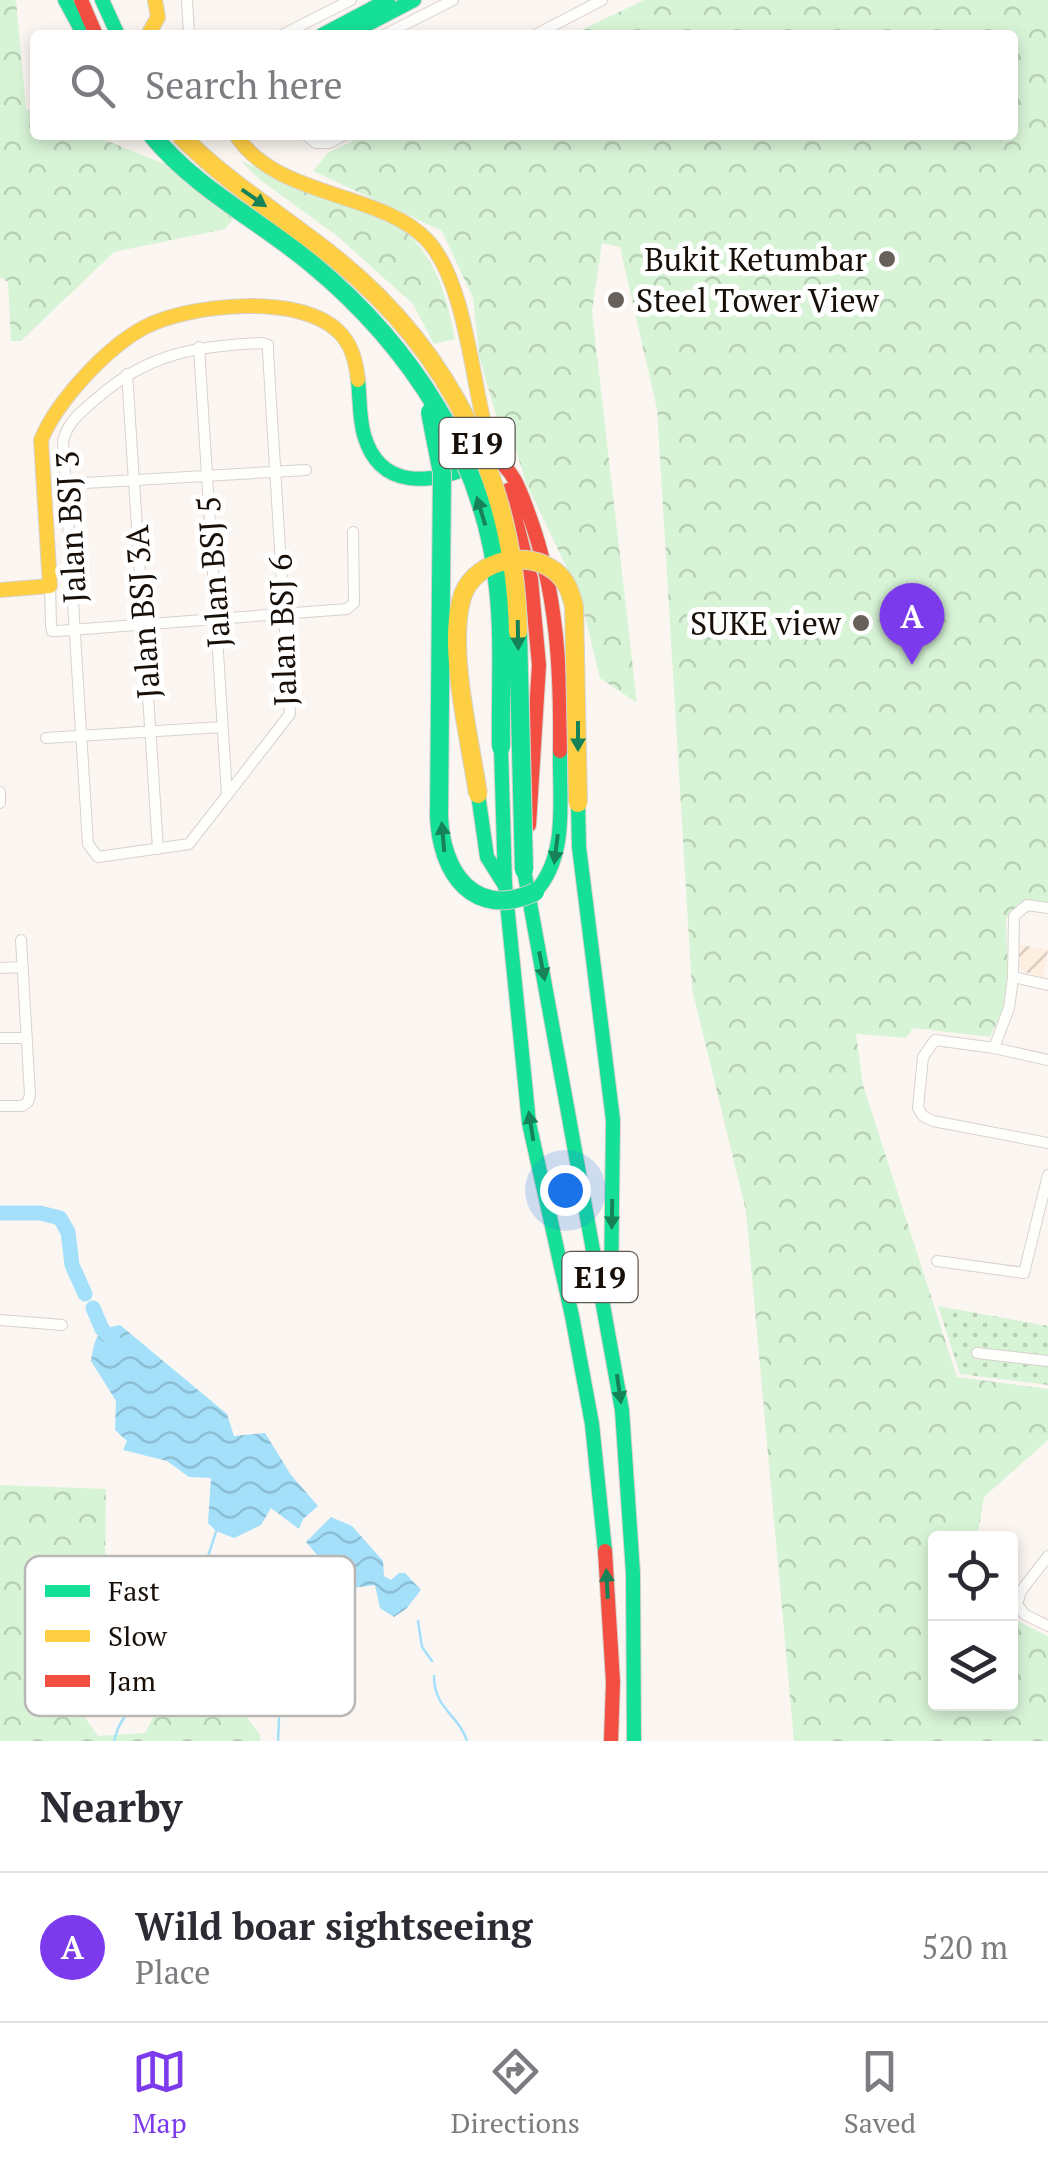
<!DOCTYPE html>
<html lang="en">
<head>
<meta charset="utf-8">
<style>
  :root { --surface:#fff; --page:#f2f2f3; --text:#2b2b33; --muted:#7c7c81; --line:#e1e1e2; --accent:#7c3aed }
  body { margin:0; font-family:"PT Serif",serif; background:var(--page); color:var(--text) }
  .controls { position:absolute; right:30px; bottom:30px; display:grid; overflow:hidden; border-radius:10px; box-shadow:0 5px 15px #0003 }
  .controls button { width:90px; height:90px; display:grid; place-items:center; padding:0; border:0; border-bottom:2px solid var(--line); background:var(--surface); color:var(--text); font:50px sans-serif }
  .you { position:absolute; left:565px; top:1190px; width:35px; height:35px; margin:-25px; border:8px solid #fff; border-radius:50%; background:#1a73e8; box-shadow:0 0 0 15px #1a73e833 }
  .badge { display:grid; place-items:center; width:65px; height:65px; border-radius:50%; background:var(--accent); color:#fff; font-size:32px; font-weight:700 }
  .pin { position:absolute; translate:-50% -82px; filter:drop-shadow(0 2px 5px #0008) }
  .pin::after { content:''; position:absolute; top:52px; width:35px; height:30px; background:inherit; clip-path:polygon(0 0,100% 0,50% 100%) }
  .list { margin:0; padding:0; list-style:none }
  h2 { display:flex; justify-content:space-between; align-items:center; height:130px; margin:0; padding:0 40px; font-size:42px }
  h2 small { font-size:32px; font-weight:400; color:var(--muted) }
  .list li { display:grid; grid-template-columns:65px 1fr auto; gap:30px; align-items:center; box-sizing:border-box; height:150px; padding:0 40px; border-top:2px solid var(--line) }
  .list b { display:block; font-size:38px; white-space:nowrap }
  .list p { margin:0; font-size:32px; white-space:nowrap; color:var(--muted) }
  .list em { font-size:32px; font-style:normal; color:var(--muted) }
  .icon { flex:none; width:55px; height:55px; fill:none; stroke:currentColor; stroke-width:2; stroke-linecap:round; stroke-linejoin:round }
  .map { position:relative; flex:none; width:1048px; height:1741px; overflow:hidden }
  .search { position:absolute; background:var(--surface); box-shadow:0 5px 15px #0003; left:30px; right:30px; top:30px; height:110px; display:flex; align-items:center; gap:25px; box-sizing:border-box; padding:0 35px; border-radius:10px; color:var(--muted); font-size:38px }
  .sheet { height:280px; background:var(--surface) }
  nav { display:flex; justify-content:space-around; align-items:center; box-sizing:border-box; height:140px; border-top:2px solid var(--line); background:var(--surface); font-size:28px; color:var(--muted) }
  nav a { display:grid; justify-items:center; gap:5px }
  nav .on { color:var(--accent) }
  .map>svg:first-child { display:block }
  .industrial { fill:url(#industrial-furrows) }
  .grass { fill:url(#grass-dots) }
  .forest { fill:url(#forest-crowns) }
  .water { fill:url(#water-waves) }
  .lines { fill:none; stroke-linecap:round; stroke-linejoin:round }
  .stream { stroke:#a4e0fa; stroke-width:2.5 }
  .river { stroke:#a4e0fa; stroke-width:15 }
  .street-casing { stroke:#d9d2cc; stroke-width:12 }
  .fast-casing { stroke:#d9d2cc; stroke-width:16 }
  .slow-casing { stroke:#d9d2cc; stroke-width:16 }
  .jam-casing { stroke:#d9d2cc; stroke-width:16 }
  .street { stroke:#fefefd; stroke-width:10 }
  .fast { stroke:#16e098; stroke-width:14 }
  .slow { stroke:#ffcf43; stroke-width:14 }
  .jam { stroke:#f24e42; stroke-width:14 }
  .fast-bridge-casing { stroke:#d4d1ce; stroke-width:20; stroke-linecap:butt }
  .slow-bridge-casing { stroke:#d4d1ce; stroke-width:20; stroke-linecap:butt }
  .fast-bridge { stroke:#16e098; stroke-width:18 }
  .slow-bridge { stroke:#ffcf43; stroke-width:18 }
  .oneway { fill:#168257 }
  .poi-dot { fill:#67605a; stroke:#fff; stroke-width:4 }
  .labels { text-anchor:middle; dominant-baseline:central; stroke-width:10; stroke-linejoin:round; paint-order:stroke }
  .shield { fill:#fff; stroke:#5d5752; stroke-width:2.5 }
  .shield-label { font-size:30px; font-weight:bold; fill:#170f08 }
  .poi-label { font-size:32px; fill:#170f08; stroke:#fff; text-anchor:end }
  .street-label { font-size:32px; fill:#170f08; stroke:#fff }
  .key { fill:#fff; stroke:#b9b7b5; stroke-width:2.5 }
  .key-label { font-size:28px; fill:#170f08 }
</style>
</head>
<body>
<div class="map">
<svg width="1048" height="1741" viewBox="0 0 1048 1741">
  <defs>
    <pattern id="industrial-furrows" width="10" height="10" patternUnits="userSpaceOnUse" patternTransform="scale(2.5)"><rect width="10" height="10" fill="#fdeee0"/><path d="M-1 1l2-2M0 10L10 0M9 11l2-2" fill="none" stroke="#d8cbbf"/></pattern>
    <pattern id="grass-dots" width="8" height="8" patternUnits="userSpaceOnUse" patternTransform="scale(2.5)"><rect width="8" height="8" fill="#d8f4d7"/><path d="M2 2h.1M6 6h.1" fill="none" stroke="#b9d0b7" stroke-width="1.8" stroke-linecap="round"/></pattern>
    <pattern id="forest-crowns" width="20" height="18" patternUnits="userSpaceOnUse" patternTransform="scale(2.5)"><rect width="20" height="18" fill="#d8f4d7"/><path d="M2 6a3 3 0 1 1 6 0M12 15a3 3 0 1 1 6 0" fill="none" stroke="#b9d0b7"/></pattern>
    <pattern id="water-waves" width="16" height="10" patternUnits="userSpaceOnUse" patternTransform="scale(2.5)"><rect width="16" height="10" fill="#a4e0fa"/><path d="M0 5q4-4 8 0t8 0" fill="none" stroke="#8cbfd5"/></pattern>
  </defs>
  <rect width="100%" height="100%" fill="#fbf6f1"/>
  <path class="industrial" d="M1017,944L1048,950L1043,978L1025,972L1019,967Z"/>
  <path class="grass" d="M938,1306L1048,1326V1385L960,1374Z"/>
  <path class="forest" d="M0,0H16L26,109L35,113V135H92L170,166L235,217L225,229L114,252L21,341H11L8,282L0,277Z
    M644,0H1048V902C1028,899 1017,900 1006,919L1008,978L1004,1007L990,1037L913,1028L906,1038L856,1034L863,1085L957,1377L1048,1389V1440L984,1497L977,1538H936V1704H1010L1011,1618L1048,1636V1741H794L746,1211L692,989L657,409L620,247L602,243L592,312L637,703L600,678L579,593L526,483L514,444L503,440L479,356L473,298L442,231L313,171L328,153L365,135H1013V35H571Z
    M241,161L403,229C437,260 446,294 455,339L434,344L413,304L337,236L259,179Z
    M0,1485L106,1489L104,1658L65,1668L69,1695L98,1736L145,1733L166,1693L220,1683L259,1733L261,1741H0Z"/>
  <path class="water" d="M120,1325L227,1414L234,1436L265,1433L291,1475L318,1506L303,1519L299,1529L271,1508L261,1525L234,1538L216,1531L208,1523L211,1478L189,1477L167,1461L123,1450L127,1441L115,1430L116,1401L91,1361C95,1338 96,1329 120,1325Z
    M331,1517L352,1526L383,1561L384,1576L391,1580L399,1573H405L421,1590L406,1609L394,1617L380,1608L375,1585L345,1589L304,1643L289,1639L307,1579L324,1563L306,1542Z"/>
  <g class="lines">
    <path class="stream" d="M418,1621L422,1647L432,1661
      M434,1676C434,1709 459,1715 467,1741
      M114,1741L118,1728L184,1614L197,1604V1590L216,1532
      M278,1741L280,1698"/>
    <path class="river" d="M0,1213H40L60,1218L68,1232L72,1265L85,1294
      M93,1308L102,1329L114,1341"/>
    <defs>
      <path id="street" d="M187,0L189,35
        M282,35L351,0
        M384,35L453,0
        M535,35L602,0
        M306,135L316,143H329L344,135
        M262,343L268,345V352L290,714L189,844L98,857L88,844L63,441C68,421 81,412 96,399C148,353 196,346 262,343Z
        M199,347L227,796
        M127,374L158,849
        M68,484L306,470
        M50,586L51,625L52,631H57L347,609L354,603L353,532
        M46,738L222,727
        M0,792V803
        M0,968L23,967
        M1013,977L1048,985
        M0,1038H26
        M994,1048L1009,1008L1013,977L1014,916L1027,905L1048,908
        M1048,1060L994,1048L935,1040L923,1057L918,1108L923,1116L933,1121L1048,1143
        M0,1106H22L28,1102L30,1095L21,940
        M937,1261L1024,1273L1048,1175
        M0,1320L62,1325
        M977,1353L1048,1361
        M1048,1556L1021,1591L1017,1604L1024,1614L1048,1626"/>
      <path id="fast" d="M65,0L84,35
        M102,0L118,35
        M322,35L388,0
        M347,35L414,0
        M358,380C360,398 359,417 364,435C380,491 432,484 474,465
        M501,747L505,884L529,1123L572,1316L592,1424L605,1551
        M478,794L487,857L504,884
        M578,803L579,847L613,1120L611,1291
        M524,870L622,1410L633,1573L634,1741
        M535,892C569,856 559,797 560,751"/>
      <path id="slow" d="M148,35L158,17L155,0
        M236,135C276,198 380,191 427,240C469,285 472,396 493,457
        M0,590L50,586L41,440C57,401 107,347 145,327C189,304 299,293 338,331C352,344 356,362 358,380"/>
      <path id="jam" d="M81,0L96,35
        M493,457C514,469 521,493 529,515C557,591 561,670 560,751
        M508,490L531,579L539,665L529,825
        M605,1551L613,1682L611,1741"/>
    </defs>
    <use href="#street" class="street-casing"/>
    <use href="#fast" class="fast-casing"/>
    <use href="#slow" class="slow-casing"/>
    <use href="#jam" class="jam-casing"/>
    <use href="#street" class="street"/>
    <use href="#fast" class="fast"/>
    <use href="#slow" class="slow"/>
    <use href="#jam" class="jam"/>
    <defs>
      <path id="fast-bridge" d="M152,135C196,189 259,220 312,264C410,345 485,458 498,587C504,640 500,694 501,747
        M430,412L442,473L439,816C441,873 474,920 535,892
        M518,632L524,870"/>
      <path id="slow-bridge" d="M180,135C227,183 284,217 336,259C451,352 515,483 518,632
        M478,794C470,740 448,652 461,601C470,561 526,547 556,572C567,581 571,594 574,606L578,803"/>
    </defs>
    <use href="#fast-bridge" class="fast-bridge-casing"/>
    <use href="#slow-bridge" class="slow-bridge-casing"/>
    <use href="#fast-bridge" class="fast-bridge"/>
    <use href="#slow-bridge" class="slow-bridge"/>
  </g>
  <defs><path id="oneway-solid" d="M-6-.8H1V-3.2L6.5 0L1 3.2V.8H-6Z" transform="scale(2.5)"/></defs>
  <g class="oneway">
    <use href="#oneway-solid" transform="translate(254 198) rotate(35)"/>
    <use href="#oneway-solid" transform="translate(481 511) rotate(-107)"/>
    <use href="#oneway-solid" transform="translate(518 635) rotate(89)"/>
    <use href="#oneway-solid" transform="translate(578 736) rotate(90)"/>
    <use href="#oneway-solid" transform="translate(443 837) rotate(-95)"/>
    <use href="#oneway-solid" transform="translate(556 849) rotate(97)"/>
    <use href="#oneway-solid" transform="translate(542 966) rotate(79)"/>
    <use href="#oneway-solid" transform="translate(531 1126) rotate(-99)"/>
    <use href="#oneway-solid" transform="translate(612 1214) rotate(91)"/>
    <use href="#oneway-solid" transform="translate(619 1389) rotate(82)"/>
    <use href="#oneway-solid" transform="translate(607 1584) rotate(-93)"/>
  </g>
  <g class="poi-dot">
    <circle cx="887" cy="259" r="10"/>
    <circle cx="616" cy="300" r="10"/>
    <circle cx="861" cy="623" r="10"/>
  </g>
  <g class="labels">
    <g class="shield">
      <rect x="439.5" y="418" width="75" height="50" rx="8"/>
      <rect x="562.5" y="1252" width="75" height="50" rx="8"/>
    </g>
    <g class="shield-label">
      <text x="477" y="443">E19</text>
      <text x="600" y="1277">E19</text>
    </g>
    <g class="poi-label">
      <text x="867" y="259">Bukit Ketumbar</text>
      <text x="636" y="300" text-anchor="start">Steel Tower View</text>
      <text x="841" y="623">SUKE view</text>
    </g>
    <g class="street-label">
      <text transform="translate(70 527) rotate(-93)">Jalan BSJ 3</text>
      <text transform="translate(213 572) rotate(-94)">Jalan BSJ 5</text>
      <text transform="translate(142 612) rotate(-94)">Jalan BSJ 3A</text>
      <text transform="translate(282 630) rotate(-92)">Jalan BSJ 6</text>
    </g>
  </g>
  <rect x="25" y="1556" width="330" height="160" rx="15" class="key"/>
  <rect x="45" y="1585" width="45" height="12" fill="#16e098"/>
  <rect x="45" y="1630" width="45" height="12" fill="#ffcf43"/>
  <rect x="45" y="1675" width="45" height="12" fill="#f24e42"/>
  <g class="key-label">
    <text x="108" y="1601">Fast</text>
    <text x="108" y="1646">Slow</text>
    <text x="108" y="1691">Jam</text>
  </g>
</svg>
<div class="controls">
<button><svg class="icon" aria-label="locate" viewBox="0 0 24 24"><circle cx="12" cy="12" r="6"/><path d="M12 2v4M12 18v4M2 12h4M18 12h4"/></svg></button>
<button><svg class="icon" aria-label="layers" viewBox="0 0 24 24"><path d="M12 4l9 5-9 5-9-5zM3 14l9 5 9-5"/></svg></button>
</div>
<div class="you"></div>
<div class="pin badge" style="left:912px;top:665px">A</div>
<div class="search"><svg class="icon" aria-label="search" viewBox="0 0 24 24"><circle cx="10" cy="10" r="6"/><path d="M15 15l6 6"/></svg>Search here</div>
</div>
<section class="sheet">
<h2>Nearby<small></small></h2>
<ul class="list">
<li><span class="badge">A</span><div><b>Wild boar sightseeing</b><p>Place</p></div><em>520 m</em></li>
</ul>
</section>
<nav>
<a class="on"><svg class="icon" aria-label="map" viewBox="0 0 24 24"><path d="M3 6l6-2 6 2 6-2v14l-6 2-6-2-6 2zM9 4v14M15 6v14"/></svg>Map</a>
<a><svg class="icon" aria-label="directions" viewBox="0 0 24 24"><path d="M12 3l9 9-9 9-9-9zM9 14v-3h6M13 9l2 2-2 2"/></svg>Directions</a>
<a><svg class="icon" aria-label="saved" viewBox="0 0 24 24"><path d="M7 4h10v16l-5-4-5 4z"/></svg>Saved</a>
</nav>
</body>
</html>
